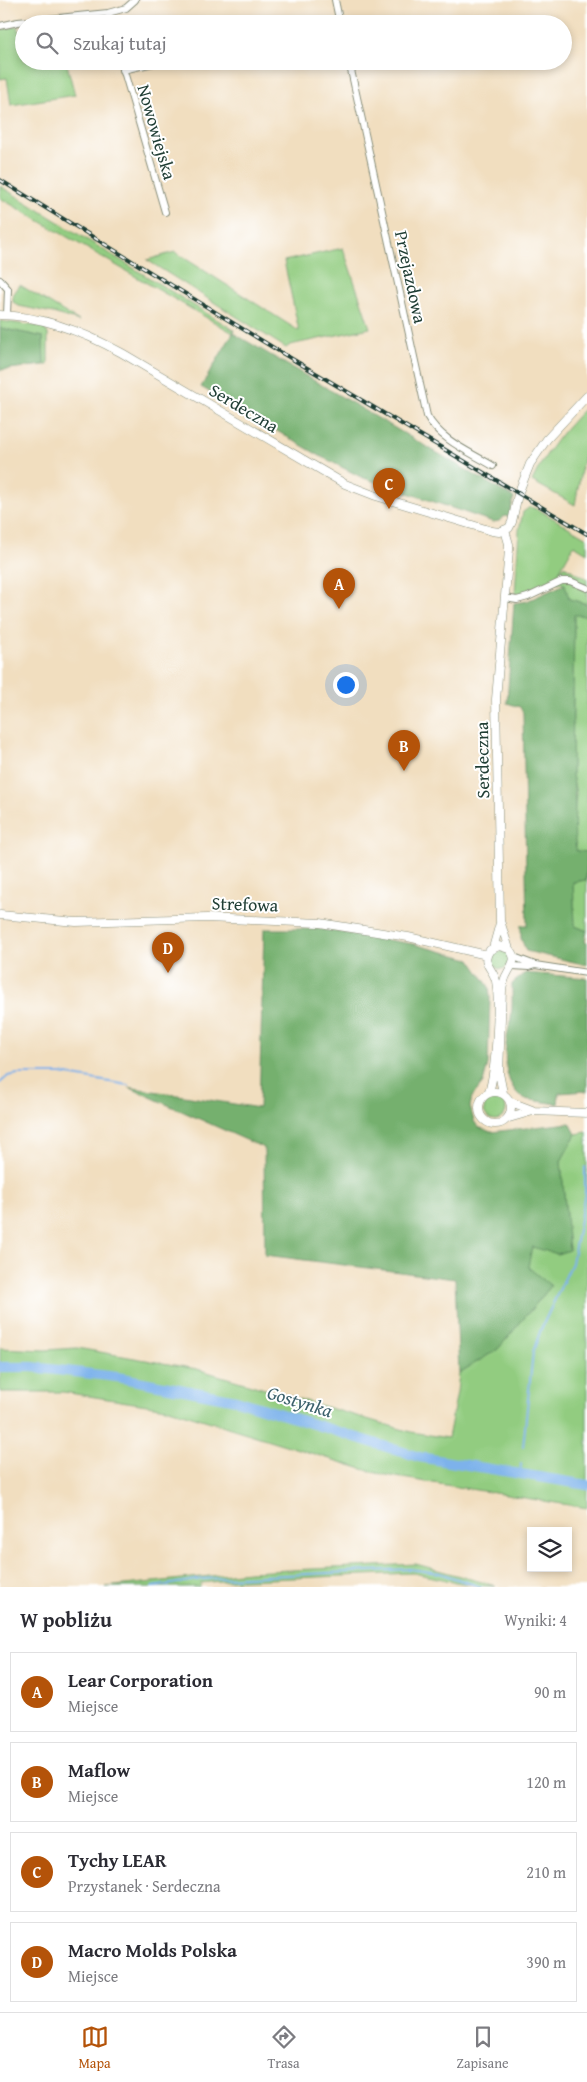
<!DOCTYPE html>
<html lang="pl">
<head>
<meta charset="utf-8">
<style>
  :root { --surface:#fff; --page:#f7f7f7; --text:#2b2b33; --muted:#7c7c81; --line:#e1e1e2; --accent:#b45309 }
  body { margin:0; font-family:"Gentium Book Plus",serif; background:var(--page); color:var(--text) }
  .controls { position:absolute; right:15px; bottom:15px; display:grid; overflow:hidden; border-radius:0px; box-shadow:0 2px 8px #0003 }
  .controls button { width:45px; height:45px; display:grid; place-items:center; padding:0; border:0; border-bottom:1px solid var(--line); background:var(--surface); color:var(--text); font:25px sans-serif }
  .you { position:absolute; left:345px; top:684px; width:18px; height:18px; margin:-12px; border:4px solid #fff; border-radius:50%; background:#1a73e8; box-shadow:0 0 0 8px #1a73e833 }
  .badge { display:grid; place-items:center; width:32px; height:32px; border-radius:50%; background:var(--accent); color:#fff; font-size:16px; font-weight:700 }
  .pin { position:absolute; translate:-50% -41px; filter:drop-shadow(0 1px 2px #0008) }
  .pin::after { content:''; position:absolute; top:26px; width:18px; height:15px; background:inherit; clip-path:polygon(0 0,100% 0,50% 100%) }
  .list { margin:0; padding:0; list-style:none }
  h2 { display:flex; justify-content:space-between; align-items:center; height:65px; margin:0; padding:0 20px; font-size:21px }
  h2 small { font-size:16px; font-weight:400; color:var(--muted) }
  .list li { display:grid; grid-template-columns:32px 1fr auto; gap:15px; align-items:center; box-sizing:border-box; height:80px; margin:0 10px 10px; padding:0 10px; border:1px solid var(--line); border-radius:0px }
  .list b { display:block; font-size:19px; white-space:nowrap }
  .list p { margin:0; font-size:16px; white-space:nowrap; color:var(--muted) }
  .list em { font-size:16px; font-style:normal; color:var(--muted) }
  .icon { flex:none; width:28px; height:28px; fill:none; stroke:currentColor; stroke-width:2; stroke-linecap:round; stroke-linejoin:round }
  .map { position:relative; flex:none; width:587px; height:1587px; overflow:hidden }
  .search { position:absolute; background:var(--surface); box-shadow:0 2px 8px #0003; left:15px; right:15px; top:15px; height:55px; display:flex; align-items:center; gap:12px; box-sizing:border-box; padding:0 18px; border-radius:28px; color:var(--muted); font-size:19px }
  .sheet { height:425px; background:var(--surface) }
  nav { display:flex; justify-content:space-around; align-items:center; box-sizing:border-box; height:70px; border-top:1px solid var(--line); background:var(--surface); font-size:14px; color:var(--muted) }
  nav a { display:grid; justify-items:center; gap:2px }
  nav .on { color:var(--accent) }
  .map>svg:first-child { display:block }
  .green { fill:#92cc80; stroke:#58845a }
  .forest { fill:#75b06e; stroke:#4a7651 }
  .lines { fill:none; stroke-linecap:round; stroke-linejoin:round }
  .stream { stroke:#7db2eb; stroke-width:2 }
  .river { stroke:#7db2eb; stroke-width:10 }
  .minor-casing { stroke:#888e7a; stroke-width:8 }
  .tertiary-casing { stroke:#888e7a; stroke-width:9 }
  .minor { stroke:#fff; stroke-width:6 }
  .tertiary { stroke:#fff; stroke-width:8 }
  .rail-casing { stroke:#1f3d34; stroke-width:4 }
  .rail { stroke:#fff; stroke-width:2; stroke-dasharray:5.5; stroke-linecap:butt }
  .labels { text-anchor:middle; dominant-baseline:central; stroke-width:4; stroke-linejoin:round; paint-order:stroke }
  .street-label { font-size:18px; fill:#1f3d34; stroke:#fff }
  .water-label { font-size:19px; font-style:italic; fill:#3b606b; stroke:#fff }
</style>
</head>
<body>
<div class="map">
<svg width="587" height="1587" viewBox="0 0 587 1587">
  <rect width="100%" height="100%" fill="#fff"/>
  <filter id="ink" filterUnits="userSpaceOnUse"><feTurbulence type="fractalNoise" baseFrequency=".02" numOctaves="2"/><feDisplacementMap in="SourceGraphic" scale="10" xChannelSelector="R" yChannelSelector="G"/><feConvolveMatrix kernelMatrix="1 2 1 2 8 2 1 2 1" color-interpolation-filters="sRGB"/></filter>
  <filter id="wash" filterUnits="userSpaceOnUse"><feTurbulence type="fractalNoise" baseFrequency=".0096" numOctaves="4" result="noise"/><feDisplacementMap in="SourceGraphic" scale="20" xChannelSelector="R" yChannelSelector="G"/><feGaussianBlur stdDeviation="1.12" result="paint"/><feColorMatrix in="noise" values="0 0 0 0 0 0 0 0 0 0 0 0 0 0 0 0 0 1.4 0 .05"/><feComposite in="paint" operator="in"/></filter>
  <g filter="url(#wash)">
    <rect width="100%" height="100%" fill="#f1debf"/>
    <path class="green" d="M18,26L24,61H66L75,95L11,105L7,78L0,79V30Z
      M0,186L234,330L233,333L0,198Z
      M343,248L370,328L290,345L286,348L147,260L175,252L299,331L284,261Z
      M20,285L79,321L53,313L19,306L13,302V295Z
      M0,321L44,327L48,334V365H44L43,337L0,328Z
      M587,406V437L575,505L532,481C546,451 564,429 587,406Z
      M530,507L539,510L587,538V553L574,545L558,573L564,566L587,579V604L569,599L564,584L553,581L515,595L519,530L523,512Z
      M574,614L587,616V852L576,851L573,829L576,793L572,775Z
      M587,872V931L575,926L573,882L586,880Z
      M492 960a9 9 0 1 1 18 0a9 9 0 1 1-18 0Z
      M484 1109a11 11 0 1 1 22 0a11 11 0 1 1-22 0Z
      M587,1132V1508L396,1477L372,1472L166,1408L63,1392H0V1348L45,1350L77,1348L197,1369L411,1432L448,1438L457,1392L459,1373L498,1349L551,1286L527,1267L532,1246L557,1254L569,1250L561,1161L576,1134Z
      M416,1564L496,1586C468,1587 440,1578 413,1573L220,1581L201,1583L200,1587H105L249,1572Z"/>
    <path class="forest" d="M0,328L43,337L44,365L0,370Z
      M233,333L514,498L509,517L505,516L499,521L493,522L361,477L320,456L201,387Z
      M565,584L569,599L587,604V616L574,615L572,775C578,801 572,825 576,851L587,852L586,880L573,882L575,926L587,931L585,942L587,943V965L526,951L521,938V925H527L523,713L520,707L507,703L514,603L527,601Z
      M264,929H319L413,944L470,959L489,987L490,997L488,1064L483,1083L472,1097L470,1107L474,1121L478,1127L491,1132L570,1123L576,1134L561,1161L569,1250L557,1254L532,1247L528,1267L551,1286L498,1349L459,1373L455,1279L265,1255L264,1148L128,1087L259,1108Z
      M525,973L587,978V1091L559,1093L558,1104L524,1099C500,1082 504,1048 510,1023C513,1011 512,997 512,984Z"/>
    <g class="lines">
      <path class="stream" d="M0,1083L8,1076L18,1074H61L128,1085
        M523,1447L533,1352L541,1329L572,1263L585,1193V1167
        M520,1475L521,1464
        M152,1587L203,1579L410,1569L439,1573L481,1587"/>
      <path class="river" d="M0,1367H32L117,1377L236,1400L419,1457L587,1485"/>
    </g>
  </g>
  <g filter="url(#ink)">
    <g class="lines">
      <defs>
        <path id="minor" d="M335,0L340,24
          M108,13L111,24
          M0,26L18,22L108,13L126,8L135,0
          M121,61L165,212
          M349,61L427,416C440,440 470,452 493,466
          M123,70L162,61
          M0,280L8,289L7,315
          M505,598L517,600L528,597L562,581H570L587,588
          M514,957L535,965L587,973
          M513,966L529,967L535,965"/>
        <path id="tertiary" d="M0,315C44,316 84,332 122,353L345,484L376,496L492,531L499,532L509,528L512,522L518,494L530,464L547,439L587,396
          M505,530L509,544V550L496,699L500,921L509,949
          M0,915L76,922L207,918L320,923L408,937L487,955
          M493,948L500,923
          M479 1108a16 16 0 1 1 32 0a16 16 0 1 1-32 0Z
          M489,1092C496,1071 500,1003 496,981C493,968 480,963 490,950L499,946L509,949C518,959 512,964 507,974C504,979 503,985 502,990L499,1073L503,1093
          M511,1102L532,1110
          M509,1118L533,1111L587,1113"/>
      </defs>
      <use href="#minor" class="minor-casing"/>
      <use href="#tertiary" class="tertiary-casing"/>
      <use href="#minor" class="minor"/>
      <use href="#tertiary" class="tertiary"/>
      <defs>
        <path id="rail" d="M0,180L282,353L587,534"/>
      </defs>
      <use href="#rail" class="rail-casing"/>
      <use href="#rail" class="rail"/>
    </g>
  </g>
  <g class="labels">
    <g class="street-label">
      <text transform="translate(157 132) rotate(74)">Nowowiejska</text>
      <text transform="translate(411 277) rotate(78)">Przejazdowa</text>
      <text transform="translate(244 408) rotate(31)">Serdeczna</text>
      <text transform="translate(482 760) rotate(-91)">Serdeczna</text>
      <text transform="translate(245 904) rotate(2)">Strefowa</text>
    </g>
    <g class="water-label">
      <text transform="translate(300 1401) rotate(17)">Gostynka</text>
    </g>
  </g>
</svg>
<div class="controls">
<button><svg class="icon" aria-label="layers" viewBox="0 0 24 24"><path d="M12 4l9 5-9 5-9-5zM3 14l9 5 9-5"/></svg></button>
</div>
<div class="you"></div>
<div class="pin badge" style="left:339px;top:609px">A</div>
<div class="pin badge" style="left:404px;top:771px">B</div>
<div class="pin badge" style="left:389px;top:509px">C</div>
<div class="pin badge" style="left:168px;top:973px">D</div>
<div class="search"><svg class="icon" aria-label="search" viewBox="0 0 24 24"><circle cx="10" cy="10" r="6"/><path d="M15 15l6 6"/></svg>Szukaj tutaj</div>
</div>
<section class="sheet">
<h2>W pobliżu<small>Wyniki: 4</small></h2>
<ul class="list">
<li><span class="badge">A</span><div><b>Lear Corporation</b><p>Miejsce</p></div><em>90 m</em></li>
<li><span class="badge">B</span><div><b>Maflow</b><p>Miejsce</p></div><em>120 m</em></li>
<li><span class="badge">C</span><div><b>Tychy LEAR</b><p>Przystanek · Serdeczna</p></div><em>210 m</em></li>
<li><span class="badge">D</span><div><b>Macro Molds Polska</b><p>Miejsce</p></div><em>390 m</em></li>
</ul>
</section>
<nav>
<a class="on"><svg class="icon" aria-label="map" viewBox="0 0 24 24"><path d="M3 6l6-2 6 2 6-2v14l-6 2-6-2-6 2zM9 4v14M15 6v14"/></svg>Mapa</a>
<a><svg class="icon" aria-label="directions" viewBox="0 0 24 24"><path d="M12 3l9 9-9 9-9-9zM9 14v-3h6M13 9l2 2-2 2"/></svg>Trasa</a>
<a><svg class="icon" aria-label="saved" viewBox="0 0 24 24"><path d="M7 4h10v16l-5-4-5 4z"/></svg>Zapisane</a>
</nav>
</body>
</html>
